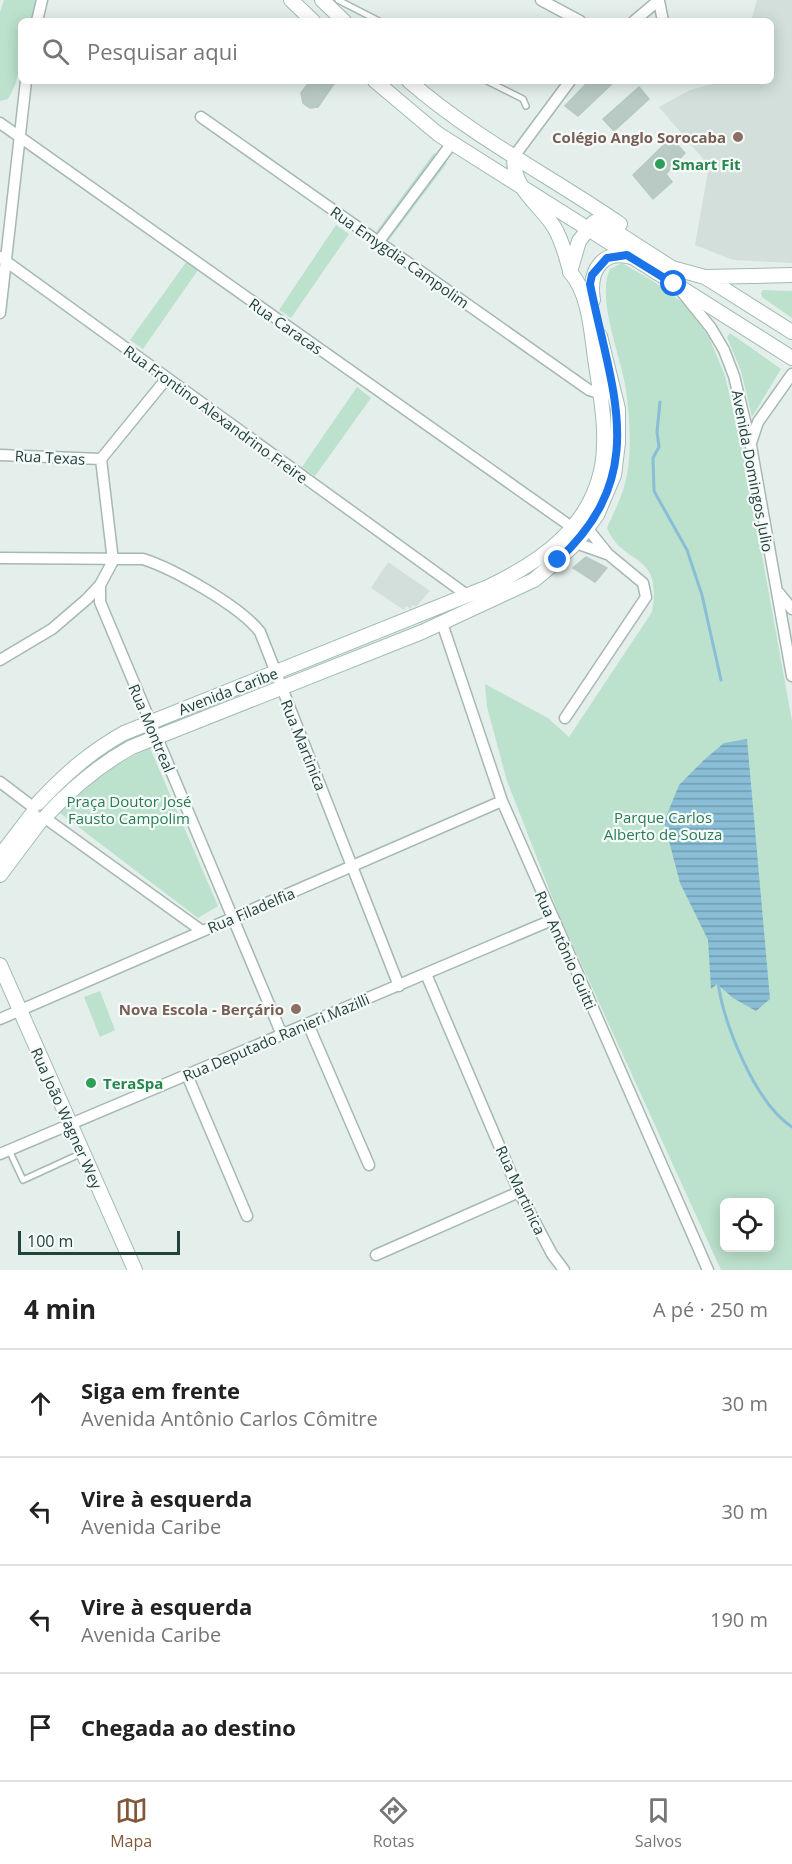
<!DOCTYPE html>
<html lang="pt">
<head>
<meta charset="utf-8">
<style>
  :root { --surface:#fff; --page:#f6f6f6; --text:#222; --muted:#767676; --line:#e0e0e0; --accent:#835839 }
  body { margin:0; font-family:"Open Sans",sans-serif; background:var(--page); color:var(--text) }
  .controls { position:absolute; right:18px; bottom:18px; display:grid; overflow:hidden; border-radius:9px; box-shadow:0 3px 15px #0003 }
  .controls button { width:54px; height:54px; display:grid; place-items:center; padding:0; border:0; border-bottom:2px solid var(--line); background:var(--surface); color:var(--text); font:30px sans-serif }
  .scale { position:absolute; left:18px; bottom:15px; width:162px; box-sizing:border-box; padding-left:6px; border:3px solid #22423e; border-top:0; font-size:16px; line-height:21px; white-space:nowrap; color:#22423e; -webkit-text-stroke:4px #f5faf9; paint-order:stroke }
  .stop { position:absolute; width:18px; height:18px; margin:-14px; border:4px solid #1a73e8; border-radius:50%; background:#fff }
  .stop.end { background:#1a73e8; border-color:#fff; box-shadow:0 2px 6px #0008 }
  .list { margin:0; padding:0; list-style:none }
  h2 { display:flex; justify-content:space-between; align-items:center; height:78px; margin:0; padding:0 24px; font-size:26px }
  h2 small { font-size:20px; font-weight:400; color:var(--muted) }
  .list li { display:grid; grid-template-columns:39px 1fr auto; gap:18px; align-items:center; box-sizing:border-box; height:108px; padding:0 24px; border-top:2px solid var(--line) }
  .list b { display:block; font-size:22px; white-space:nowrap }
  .list p { margin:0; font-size:20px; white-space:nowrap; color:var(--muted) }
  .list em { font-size:20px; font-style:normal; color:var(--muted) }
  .icon { flex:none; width:33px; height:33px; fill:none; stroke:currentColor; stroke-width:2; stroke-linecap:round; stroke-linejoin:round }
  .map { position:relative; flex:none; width:792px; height:1270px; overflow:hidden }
  .search { position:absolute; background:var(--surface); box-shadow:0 3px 15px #0003; left:18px; right:18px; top:18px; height:66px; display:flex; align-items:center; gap:15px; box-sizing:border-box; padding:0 21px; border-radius:9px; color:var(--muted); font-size:22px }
  .sheet { height:510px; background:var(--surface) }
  nav { display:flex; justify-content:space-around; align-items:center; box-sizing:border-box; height:84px; border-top:2px solid var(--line); background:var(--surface); font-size:16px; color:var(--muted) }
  nav a { display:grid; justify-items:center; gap:3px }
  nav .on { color:var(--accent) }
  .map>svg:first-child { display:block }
  .built { fill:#d2dfdb }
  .park { fill:#bce1cc; fill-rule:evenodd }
  .water { fill:url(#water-rules) }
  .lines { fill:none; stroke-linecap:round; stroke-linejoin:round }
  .stream { stroke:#89bed6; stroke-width:3 }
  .building { fill:#b9cac5; stroke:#b6c9c4; stroke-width:1.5 }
  .lane-casing { stroke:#a6b8b4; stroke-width:8 }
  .street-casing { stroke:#a6b8b4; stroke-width:13 }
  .secondary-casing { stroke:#a2bbb6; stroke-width:16 }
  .lane { stroke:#fff; stroke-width:5 }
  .street { stroke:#fff; stroke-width:10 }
  .secondary { stroke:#fff; stroke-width:14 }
  .route { stroke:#1a73e8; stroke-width:8 }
  .education-dot { fill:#8d6e63; stroke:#f5faf9; stroke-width:2 }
  .leisure-dot { fill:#2e9e5b; stroke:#f5faf9; stroke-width:2 }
  .labels { text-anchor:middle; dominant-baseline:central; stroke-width:4.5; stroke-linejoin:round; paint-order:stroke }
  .education-label { font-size:15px; font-weight:bold; fill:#785e54; stroke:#f5faf9; text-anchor:end }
  .leisure-label { font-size:15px; font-weight:bold; fill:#27864d; stroke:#f5faf9; text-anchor:start }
  .street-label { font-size:15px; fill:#22423e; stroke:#f5faf9 }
  .park-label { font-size:15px; fill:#297c56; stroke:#f5faf9 }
</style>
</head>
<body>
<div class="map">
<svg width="792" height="1270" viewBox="0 0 792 1270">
  <defs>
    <pattern id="water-rules" width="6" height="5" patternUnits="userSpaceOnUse" patternTransform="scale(1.5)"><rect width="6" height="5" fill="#89bed6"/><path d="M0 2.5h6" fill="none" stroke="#709caf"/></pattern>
  </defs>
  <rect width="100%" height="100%" fill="#e4efec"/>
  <path class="built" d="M757,0H792V263L733,260L695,245L709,166L659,107L690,90L724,81H771V21H751Z
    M388,562L430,591L416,607L413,605L411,609L406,606L404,610L371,588Z"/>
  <path class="park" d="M4,0H36L31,21H21C21,47 23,76 8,99L0,101V12Z
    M434,153L447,163L389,240L376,232Z
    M336,225L349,234L291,318L279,310Z
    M187,261L198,270L143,349L130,340Z
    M622,263L653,281L686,305L709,337L725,376L744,456L792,721V1270H721L560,917L507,781L487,707L485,684L548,718L569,737L652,612C663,550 624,568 607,528C612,516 619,503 623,490C633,461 630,420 626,390C621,355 596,299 610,269ZM724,1202H770V1248H724Z
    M763,290L792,291V318L762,297L761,293Z
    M730,333L781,369L752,417L741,371L727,337Z
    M357,387L371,398L315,476L302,467Z
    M150,748L218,906L198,918L60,813C91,783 110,765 150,748Z
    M100,991L115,1030L100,1037L84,997Z"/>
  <path class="water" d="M747,739L770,999L756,1011L733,998L717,984L711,989L708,940L680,883L664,822L679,785L705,759L724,743Z"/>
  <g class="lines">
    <path class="stream" d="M660,402L657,432L659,447L653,458L654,491L687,550L702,595L721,680
      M718,983C724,1024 755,1103 792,1127"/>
  </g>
  <path class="building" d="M310,81H336L318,107L310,108L303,103L301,93Z
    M589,81H615L578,116L565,106Z
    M639,87L649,99L614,131L603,119Z
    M671,138L685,153L666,174L672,182L653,199L633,175Z
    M586,557L607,568L595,582L573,568Z"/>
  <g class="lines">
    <defs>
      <path id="lane" d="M338,0L379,21
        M487,81L523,99L526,106
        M9,1150L23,1180L82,1153"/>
      <path id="street" d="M541,0L580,21
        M659,1L663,21
        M37,21L42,0
        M634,21L659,0
        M201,117L589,390L605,395
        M0,123L573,528
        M515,155L570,81
        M379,241L452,143
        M0,257L467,595
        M682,292L711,328L724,350L734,376L751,446L792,676
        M0,313L26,81
        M751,443L758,422L792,374
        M0,455L101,459
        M101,459L167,378
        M576,543L607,554
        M0,558L143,559C174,569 240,606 260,632L399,986
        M100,585V602L282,1035
        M779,593L792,609
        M442,623L502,801L708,1270
        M0,660L52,629L87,599L100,585L113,561L101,459
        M565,718L646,597L643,583L608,554L587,528
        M0,782L33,807
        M45,818L202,931
        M426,974L519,1192L552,1254L564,1270
        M0,1019L502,801
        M308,1024L369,1165
        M187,1075L247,1216
        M0,1154L552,920
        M376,1255L519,1192"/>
      <path id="secondary" d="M291,0L313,21
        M322,0L344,21
        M375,81L438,134L792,358
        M409,81C473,137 550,176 620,224
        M515,155C509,186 540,204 554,227C562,240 565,253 569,267
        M705,277L792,332
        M593,300C588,269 604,246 637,259
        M38,803C65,774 90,752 124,733L488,587C538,563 588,530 601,471C609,435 600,393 595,358C591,330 589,293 570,272L579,241L594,222L602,223L672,268L705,277L792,275
        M47,815C73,787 99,765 132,747L422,632L534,580L558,560L576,543L597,515L614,475L618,443V409L600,336
        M0,856L32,814
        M0,875L42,819
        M0,965L135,1270"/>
    </defs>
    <use href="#lane" class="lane-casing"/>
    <use href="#street" class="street-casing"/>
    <use href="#secondary" class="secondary-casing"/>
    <use href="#lane" class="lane"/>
    <use href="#street" class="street"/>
    <use href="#secondary" class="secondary"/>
  </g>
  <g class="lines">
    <path class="route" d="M558,560C652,473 611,391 590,284L592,275L607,258L627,255L674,284"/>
  </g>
  <g class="education-dot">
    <circle cx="738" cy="137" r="6"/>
    <circle cx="296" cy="1009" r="6"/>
  </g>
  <g class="leisure-dot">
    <circle cx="660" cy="164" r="6"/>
    <circle cx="91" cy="1083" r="6"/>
  </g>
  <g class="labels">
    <g class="education-label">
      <text x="726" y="137">Colégio Anglo Sorocaba</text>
      <text x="284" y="1009">Nova Escola - Berçário</text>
    </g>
    <g class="leisure-label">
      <text x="672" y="164">Smart Fit</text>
      <text x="103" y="1083">TeraSpa</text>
    </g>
    <g class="street-label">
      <text transform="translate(400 257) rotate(35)">Rua Emygdia Campolim</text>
      <text transform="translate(286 326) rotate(35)">Rua Caracas</text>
      <text transform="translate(216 414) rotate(36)">Rua Frontino Alexandrino Freire</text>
      <text transform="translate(50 457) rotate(3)">Rua Texas</text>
      <text transform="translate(753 471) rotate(79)">Avenida Domingos Julio</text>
      <text transform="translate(228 691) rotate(-21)">Avenida Caribe</text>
      <text transform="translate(152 728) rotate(67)">Rua Montreal</text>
      <text transform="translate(304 745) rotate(68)">Rua Martinica</text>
      <text transform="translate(251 910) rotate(-23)">Rua Filadelfia</text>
      <text transform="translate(566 950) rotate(66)">Rua Antônio Guitti</text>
      <text transform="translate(276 1037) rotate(-23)">Rua Deputado Ranieri Mazilli</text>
      <text transform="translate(67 1118) rotate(66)">Rua João Wagner Wey</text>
      <text transform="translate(521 1190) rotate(65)">Rua Martinica</text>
    </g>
    <g class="park-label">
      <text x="129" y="801">Praça Doutor José<tspan x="129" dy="17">Fausto Campolim</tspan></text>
      <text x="663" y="817">Parque Carlos<tspan x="663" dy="17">Alberto de Souza</tspan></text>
    </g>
  </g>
</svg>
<div class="controls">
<button><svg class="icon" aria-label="locate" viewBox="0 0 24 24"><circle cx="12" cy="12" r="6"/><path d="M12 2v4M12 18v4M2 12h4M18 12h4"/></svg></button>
</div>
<div class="scale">100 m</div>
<div class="stop" style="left:674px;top:284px"></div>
<div class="stop end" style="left:558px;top:560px"></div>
<div class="search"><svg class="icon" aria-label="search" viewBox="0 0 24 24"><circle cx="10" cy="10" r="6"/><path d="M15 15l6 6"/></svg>Pesquisar aqui</div>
</div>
<section class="sheet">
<h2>4 min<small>A pé · 250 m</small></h2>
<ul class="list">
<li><svg class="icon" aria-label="ahead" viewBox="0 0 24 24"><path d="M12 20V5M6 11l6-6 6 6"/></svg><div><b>Siga em frente</b><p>Avenida Antônio Carlos Cômitre</p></div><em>30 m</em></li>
<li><svg class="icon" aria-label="left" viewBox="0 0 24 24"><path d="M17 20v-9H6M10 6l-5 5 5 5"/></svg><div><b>Vire à esquerda</b><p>Avenida Caribe</p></div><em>30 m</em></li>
<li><svg class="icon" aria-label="left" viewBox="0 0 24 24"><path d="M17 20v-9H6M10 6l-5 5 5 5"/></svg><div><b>Vire à esquerda</b><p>Avenida Caribe</p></div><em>190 m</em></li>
<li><svg class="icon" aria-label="arrive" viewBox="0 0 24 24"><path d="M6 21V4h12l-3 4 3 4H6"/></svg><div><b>Chegada ao destino</b></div></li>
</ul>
</section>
<nav>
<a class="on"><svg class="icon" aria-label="map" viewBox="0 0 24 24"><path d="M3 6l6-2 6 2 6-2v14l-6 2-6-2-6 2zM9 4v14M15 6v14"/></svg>Mapa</a>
<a><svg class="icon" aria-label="directions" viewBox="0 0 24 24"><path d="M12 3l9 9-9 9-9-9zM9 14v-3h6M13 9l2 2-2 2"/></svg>Rotas</a>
<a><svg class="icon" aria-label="saved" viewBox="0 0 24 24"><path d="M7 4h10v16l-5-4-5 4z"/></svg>Salvos</a>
</nav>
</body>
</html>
